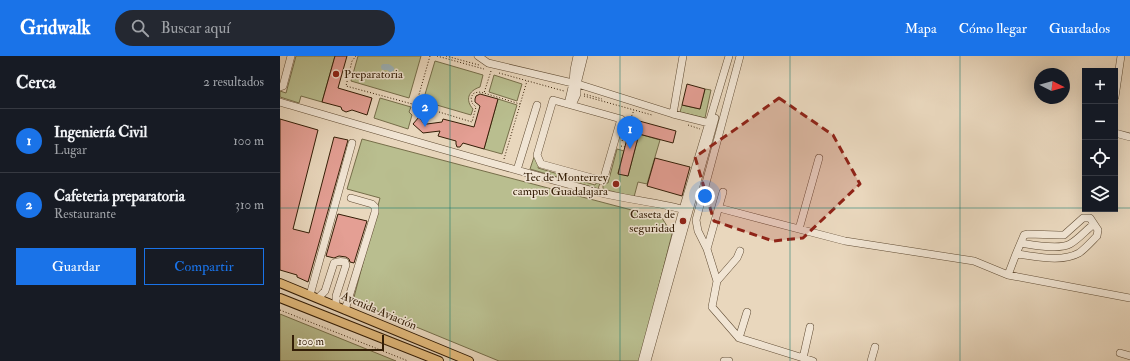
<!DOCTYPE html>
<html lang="es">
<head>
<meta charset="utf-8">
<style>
  :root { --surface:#171b24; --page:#242831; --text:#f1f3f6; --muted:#9ea1a6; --line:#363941; --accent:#1a73e8 }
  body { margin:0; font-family:"IM FELL Double Pica",serif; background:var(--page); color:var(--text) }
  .controls { position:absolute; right:12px; top:12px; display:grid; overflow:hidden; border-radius:0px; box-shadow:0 4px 16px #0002 }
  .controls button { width:36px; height:36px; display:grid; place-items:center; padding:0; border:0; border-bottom:1px solid var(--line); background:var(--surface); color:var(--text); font:20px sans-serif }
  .compass { position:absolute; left:754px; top:12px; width:36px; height:36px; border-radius:50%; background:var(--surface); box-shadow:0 4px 16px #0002; rotate:96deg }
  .scale { position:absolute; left:12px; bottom:10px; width:92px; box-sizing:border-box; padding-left:4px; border:2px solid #331d06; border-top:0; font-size:11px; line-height:14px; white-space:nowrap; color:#331d06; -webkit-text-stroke:3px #f1e5d4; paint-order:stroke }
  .you { position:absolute; left:425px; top:140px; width:14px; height:14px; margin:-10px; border:3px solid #fff; border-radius:50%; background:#1a73e8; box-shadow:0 0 0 6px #1a73e833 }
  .badge { display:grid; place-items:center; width:26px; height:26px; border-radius:50%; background:var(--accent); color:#fff; font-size:13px; font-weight:700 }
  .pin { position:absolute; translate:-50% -33px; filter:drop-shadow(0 1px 2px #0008) }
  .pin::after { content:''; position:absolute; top:21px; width:14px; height:12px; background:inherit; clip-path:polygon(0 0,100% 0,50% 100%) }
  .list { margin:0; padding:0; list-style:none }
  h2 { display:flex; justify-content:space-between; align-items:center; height:52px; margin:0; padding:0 16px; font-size:17px }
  h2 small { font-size:13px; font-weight:400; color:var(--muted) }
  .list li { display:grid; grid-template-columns:26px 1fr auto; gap:12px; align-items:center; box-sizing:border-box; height:64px; padding:0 16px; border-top:1px solid var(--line) }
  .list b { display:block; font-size:15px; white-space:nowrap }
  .list p { margin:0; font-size:13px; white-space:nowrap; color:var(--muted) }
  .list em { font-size:13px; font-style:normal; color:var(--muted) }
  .actions { display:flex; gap:8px; padding:12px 16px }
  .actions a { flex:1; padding:9px 0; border:1px solid var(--accent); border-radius:0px; text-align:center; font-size:14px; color:var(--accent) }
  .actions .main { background:var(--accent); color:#fff }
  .icon { flex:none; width:22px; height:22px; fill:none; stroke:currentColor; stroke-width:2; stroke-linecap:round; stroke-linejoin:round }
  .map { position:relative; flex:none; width:850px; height:305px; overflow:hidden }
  header { display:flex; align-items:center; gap:24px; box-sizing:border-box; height:56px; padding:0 20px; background:var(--accent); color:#fff }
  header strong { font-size:19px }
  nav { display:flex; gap:22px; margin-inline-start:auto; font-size:14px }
  .search { width:280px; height:36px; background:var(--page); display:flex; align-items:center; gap:10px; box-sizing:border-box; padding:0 14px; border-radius:22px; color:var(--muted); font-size:15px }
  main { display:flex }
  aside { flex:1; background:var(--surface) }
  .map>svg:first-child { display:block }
  .green { fill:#b9be8f; stroke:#766e4a }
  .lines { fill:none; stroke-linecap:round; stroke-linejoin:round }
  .canal { stroke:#9eb6bd; stroke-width:6 }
  .building { fill:#e49f94; stroke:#331d06 }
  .minor-casing { stroke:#604c34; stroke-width:8 }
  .major-casing { stroke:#331d06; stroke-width:10 }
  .path { stroke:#331d06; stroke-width:1; stroke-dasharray:1 2; stroke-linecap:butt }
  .minor { stroke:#f1e5d4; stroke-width:7 }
  .major { stroke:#e4bc7e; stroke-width:8 }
  .marked { fill:#8f2418; fill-opacity:0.2; stroke:#8f2418; stroke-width:3; stroke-dasharray:8 5; stroke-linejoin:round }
  .grid { fill:none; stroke:#0f766e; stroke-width:1; stroke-opacity:0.55 }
  .poi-dot { fill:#8f2418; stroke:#f1e5d4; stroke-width:1.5 }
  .labels { text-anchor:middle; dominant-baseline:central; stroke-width:3; stroke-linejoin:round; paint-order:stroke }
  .poi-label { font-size:12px; fill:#331d06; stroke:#f1e5d4; text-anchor:end }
  .street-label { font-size:12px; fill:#331d06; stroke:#f1e5d4 }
</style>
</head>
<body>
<header>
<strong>Gridwalk</strong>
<div class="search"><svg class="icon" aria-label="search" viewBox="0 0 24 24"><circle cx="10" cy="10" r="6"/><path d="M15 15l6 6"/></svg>Buscar aquí</div>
<nav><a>Mapa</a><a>Cómo llegar</a><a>Guardados</a></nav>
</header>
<main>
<aside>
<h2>Cerca<small>2 resultados</small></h2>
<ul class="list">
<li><span class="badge">1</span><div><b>Ingeniería Civil</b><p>Lugar</p></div><em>100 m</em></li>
<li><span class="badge">2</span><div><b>Cafeteria preparatoria</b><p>Restaurante</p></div><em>310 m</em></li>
</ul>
<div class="actions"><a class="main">Guardar</a><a>Compartir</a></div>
</aside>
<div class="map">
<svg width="850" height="305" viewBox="0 0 850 305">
  <rect width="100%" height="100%" fill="#e9d7bd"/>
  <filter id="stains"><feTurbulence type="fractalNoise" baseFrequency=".005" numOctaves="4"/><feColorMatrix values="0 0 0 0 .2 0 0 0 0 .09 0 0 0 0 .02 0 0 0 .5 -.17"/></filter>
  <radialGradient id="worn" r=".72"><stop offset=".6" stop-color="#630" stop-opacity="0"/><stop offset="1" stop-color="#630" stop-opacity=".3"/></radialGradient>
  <path class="green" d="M16,0H55L42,46L21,40L19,47L0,41V35L6,37Z
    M78,0H141L129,42L71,25Z
    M155,5L203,19L200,31C188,35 185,44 193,53L191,59L143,45Z
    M214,19L242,28L237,45L209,36Z
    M425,33L431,34L425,62L400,56L402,49L420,53Z
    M100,42L131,51L129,56L132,59L128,73L94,62Z
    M218,43L237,49L222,98L204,93Z
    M359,78L380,84L367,128L358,126L354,141L323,133V128L325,127H328L337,93L344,95L338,117L348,120Z
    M82,83L382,162L392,178L360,305H219L73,245L100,142L67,133Z
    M254,101H256L259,108L258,112L315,129L317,126L320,127L318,133L250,113Z
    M0,258L116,305H0Z"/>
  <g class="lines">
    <path class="canal" d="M104,11H108L111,13"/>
  </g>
  <path class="building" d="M55,0H67L58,32L92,42L87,59L72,54L66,56L62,54L61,51L42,46Z
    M407,28L425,33L420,53L402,49Z
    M200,38L218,43L204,93L183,87L180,91H177L176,88V85L158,80L160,75L143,77L133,68L139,61L144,68H147L162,66L163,63L194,71L200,50L195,46V43L196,40Z
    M0,63L38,74L13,173L29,177L54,81L68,84L28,226L17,221V219L0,214Z
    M352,63L396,75L393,87L359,78L348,120L338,118Z
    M375,102L410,111L402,140L367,130Z
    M58,158L87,165L74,207L70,206L69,203L66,201L59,200L54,202L46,200Z"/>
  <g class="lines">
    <defs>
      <path id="minor" d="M198,0L208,7L301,29L393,58
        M403,0L393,58L433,68
        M0,31L3,30L11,0
        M835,41L841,0
        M273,44L341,63L323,125L261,108L257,99Z
        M0,46C106,77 211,108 317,136C348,144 379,146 409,155
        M288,48L293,27L294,14L297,0
        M292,49L297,38V28L304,0
        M835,77L850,81
        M237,114L257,49
        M443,136L427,193L437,225L432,251L459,282L533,305
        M439,152L565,185L694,205L728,219L850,242
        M519,173L539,102
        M741,187C753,189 779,194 790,188C799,183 806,174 814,168
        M427,193L418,175L416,164L460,0
        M728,219L736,198C755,200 781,207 799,197C805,193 812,185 817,180L818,174L810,162H803L784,179H779L748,178L744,179L736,198
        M437,225L457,202L460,195
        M30,239L72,87
        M38,242L45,235L54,207C58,205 61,205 65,206L66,209L56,240V250
        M65,254L95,156V151L92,148L71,142
        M459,282L467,256
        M840,297L850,300
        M523,302L530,271
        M362,305L403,153L449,0
        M367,305L435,62
        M444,305H449
        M591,305L595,291"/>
      <path id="major" d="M0,227L189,305
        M0,242L159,305"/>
    </defs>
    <use href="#minor" class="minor-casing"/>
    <use href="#major" class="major-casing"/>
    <path class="path" d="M76,0L72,5L66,30L136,49
      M150,0L136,49L192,66L196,51L192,47L191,41L194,37L199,36L204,37
      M157,0L204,13
      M166,0L199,9
      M211,15L204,37L240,48
      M219,17L284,35
      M304,38L322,43
      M304,40L372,59
      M408,69L420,73
      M342,85L354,54
      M341,90L345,91
      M224,103L247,25
      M0,254L128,305"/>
    <use href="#minor" class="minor"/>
    <use href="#major" class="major"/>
  </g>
  <path class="marked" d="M499,42L553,79L580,128L523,182L493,185L434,165L415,101L463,68Z"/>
  <path class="grid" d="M170,0V305M340,0V305M510,0V305M680,0V305M0,152H805M835,152H850"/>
  <g class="poi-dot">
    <circle cx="56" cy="18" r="4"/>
    <circle cx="336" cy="128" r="4"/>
    <circle cx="403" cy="165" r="4"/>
  </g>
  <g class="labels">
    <g class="poi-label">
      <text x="64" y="18" text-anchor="start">Preparatoria</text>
      <text x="328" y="121">Tec de Monterrey<tspan x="328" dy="14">campus Guadalajara</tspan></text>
      <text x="395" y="158">Caseta de<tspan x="395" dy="14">seguridad</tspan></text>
    </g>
    <g class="street-label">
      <text transform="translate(99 255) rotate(23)">Avenida Aviación</text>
    </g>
  </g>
  <rect width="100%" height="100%" filter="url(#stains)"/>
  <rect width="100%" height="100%" fill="url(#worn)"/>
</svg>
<div class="controls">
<button>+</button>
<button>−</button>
<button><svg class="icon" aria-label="locate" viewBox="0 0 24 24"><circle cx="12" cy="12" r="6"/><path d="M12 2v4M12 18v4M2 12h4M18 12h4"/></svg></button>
<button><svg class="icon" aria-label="layers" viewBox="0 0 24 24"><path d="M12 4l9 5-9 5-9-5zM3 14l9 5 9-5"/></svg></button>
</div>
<svg class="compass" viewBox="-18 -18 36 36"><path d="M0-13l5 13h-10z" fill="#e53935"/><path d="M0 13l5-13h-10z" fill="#9ea1a6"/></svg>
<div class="scale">100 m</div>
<div class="you"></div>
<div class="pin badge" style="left:350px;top:93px">1</div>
<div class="pin badge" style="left:145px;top:71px">2</div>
</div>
</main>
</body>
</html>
